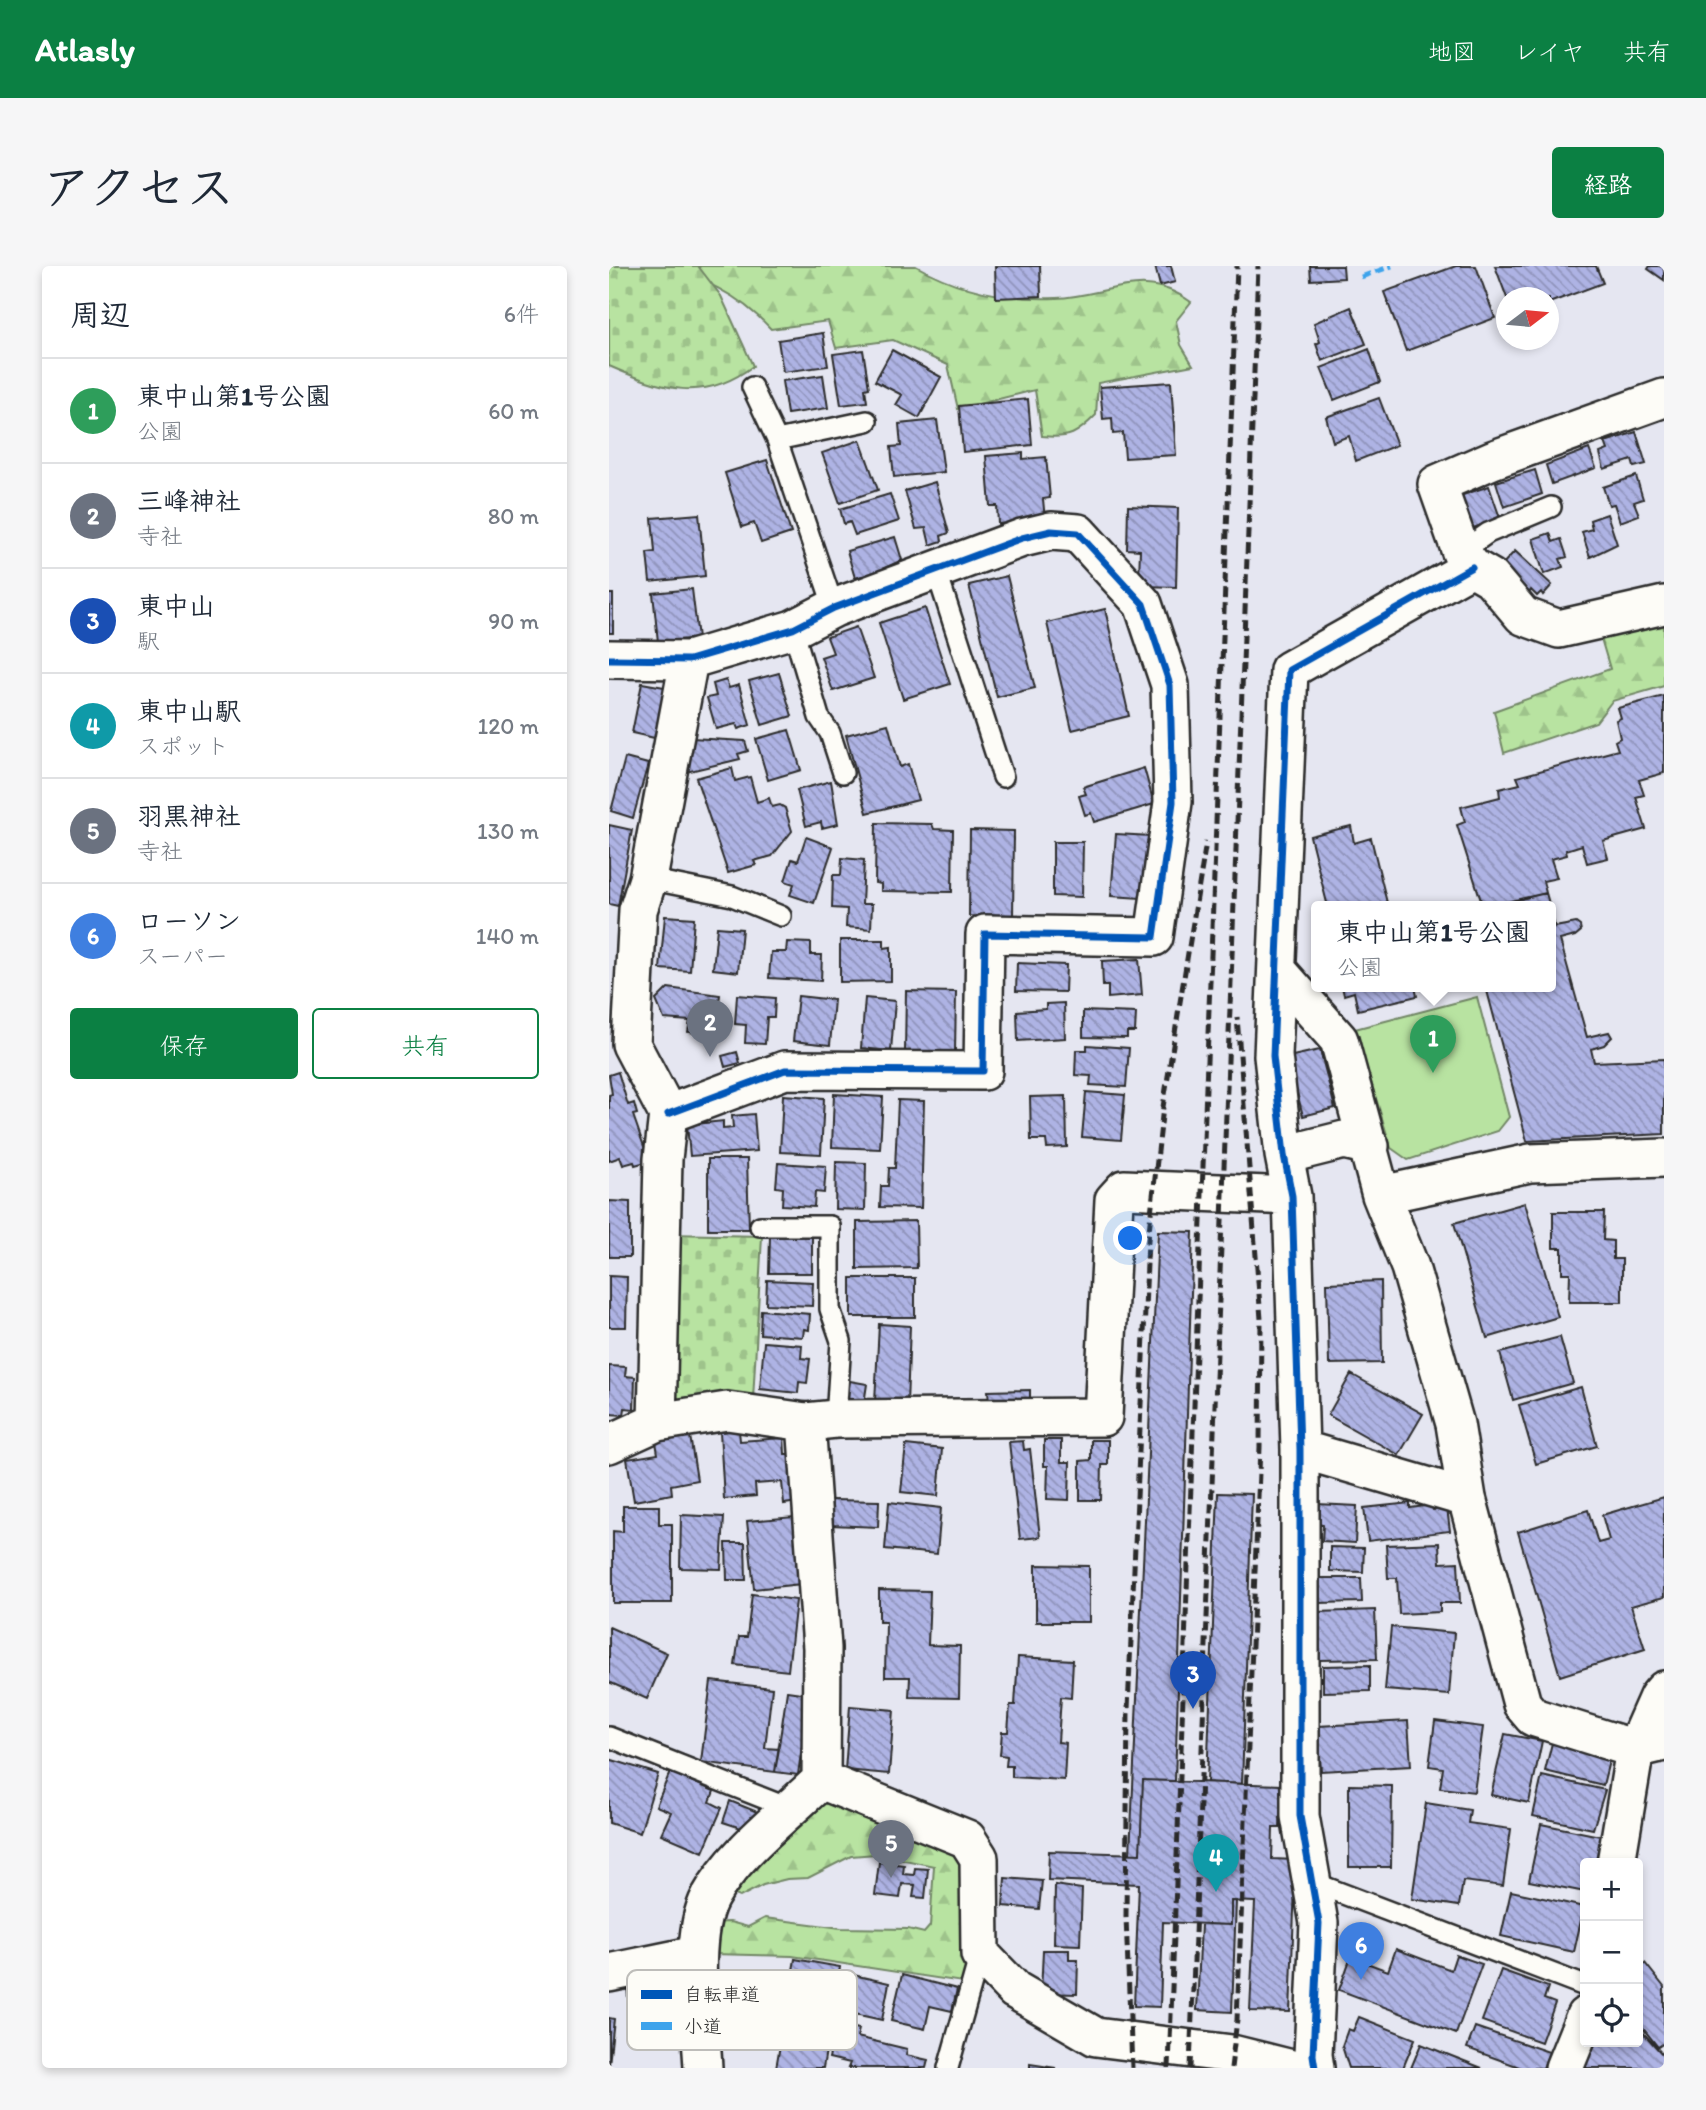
<!DOCTYPE html>
<html lang="ja">
<head>
<meta charset="utf-8">
<style>
  :root { --surface:#fff; --page:#f6f6f7; --text:#1f2937; --muted:#747a83; --line:#e0e1e3; --accent:#0b8043 }
  body { margin:0; font-family:Itim,"Klee One",sans-serif; background:var(--page); color:var(--text) }
  .controls { position:absolute; right:21px; bottom:21px; display:grid; overflow:hidden; border-radius:7px; box-shadow:0 4px 10px #0003 }
  .controls button { width:63px; height:63px; display:grid; place-items:center; padding:0; border:0; border-bottom:2px solid var(--line); background:var(--surface); color:var(--text); font:35px sans-serif }
  .compass { position:absolute; left:887px; top:21px; width:63px; height:63px; border-radius:50%; background:var(--surface); box-shadow:0 4px 10px #0003; rotate:74deg }
  .you { position:absolute; left:522px; top:973px; width:24px; height:24px; margin:-18px; border:5px solid #fff; border-radius:50%; background:#1a73e8; box-shadow:0 0 0 10px #1a73e833 }
  .badge { display:grid; place-items:center; width:46px; height:46px; border-radius:50%; background:var(--accent); color:#fff; font-size:23px; font-weight:700 }
  .pin { position:absolute; translate:-50% -58px; filter:drop-shadow(0 2px 4px #0008) }
  .pin::after { content:''; position:absolute; top:37px; width:24px; height:21px; background:inherit; clip-path:polygon(0 0,100% 0,50% 100%) }
  .popup { position:absolute; left:702px; top:635px; width:245px; height:91px; box-sizing:border-box; display:grid; place-content:center; border-radius:7px; background:var(--surface); filter:drop-shadow(0 2px 5px #0005); font-size:23px; white-space:nowrap; color:var(--muted) }
  .popup b { font-size:26px; color:var(--text) }
  .popup::after { content:''; position:absolute; left:50%; top:100%; margin-left:-14px; border:14px solid transparent; border-top-color:var(--surface) }
  .list { margin:0; padding:0; list-style:none }
  h2 { display:flex; justify-content:space-between; align-items:center; height:91px; margin:0; padding:0 28px; font-size:30px }
  h2 small { font-size:23px; font-weight:400; color:var(--muted) }
  .list li { display:grid; grid-template-columns:46px 1fr auto; gap:21px; align-items:center; box-sizing:border-box; height:105px; padding:0 28px; border-top:2px solid var(--line) }
  .list b { display:block; font-size:26px; white-space:nowrap }
  .list p { margin:0; font-size:23px; white-space:nowrap; color:var(--muted) }
  .list em { font-size:23px; font-style:normal; color:var(--muted) }
  .actions { display:flex; gap:14px; padding:21px 28px }
  .actions a { flex:1; padding:16px 0; border:2px solid var(--accent); border-radius:7px; text-align:center; font-size:24px; color:var(--accent) }
  .actions .main { background:var(--accent); color:#fff }
  .icon { flex:none; width:38px; height:38px; fill:none; stroke:currentColor; stroke-width:2; stroke-linecap:round; stroke-linejoin:round }
  .map { position:relative; flex:none; width:1055px; height:1802px; overflow:hidden; border-radius:7px }
  header { display:flex; align-items:center; gap:42px; box-sizing:border-box; height:98px; padding:0 35px; background:var(--accent); color:#fff }
  header strong { font-size:33px }
  nav { display:flex; gap:38px; margin-inline-start:auto; font-size:24px }
  .intro { display:flex; align-items:center; justify-content:space-between; box-sizing:border-box; height:168px; padding:0 42px }
  h1 { margin:0; font-size:49px }
  .button { padding:18px 32px; border-radius:7px; background:var(--accent); color:#fff; font-size:24px; font-weight:700 }
  main { display:flex; gap:42px; padding:0 42px }
  aside { flex:1; background:var(--surface); border-radius:7px; box-shadow:0 4px 10px #0003 }
  .map>svg:first-child { display:block }
  .green { fill:#b8e3a1; stroke:#728766; stroke-width:2 }
  .forest { fill:url(#forest-firs); stroke:#728766; stroke-width:2 }
  .cemetery { fill:url(#cemetery-stones); stroke:#728766; stroke-width:2 }
  .building { fill:url(#building-back-hatch); stroke:#2b2b2b; stroke-width:2 }
  .lines { fill:none; stroke-linecap:round; stroke-linejoin:round }
  .service-casing { stroke:#2b2b2b; stroke-width:24 }
  .minor-casing { stroke:#2b2b2b; stroke-width:42 }
  .service { stroke:#fdfcf7; stroke-width:19 }
  .minor { stroke:#fdfcf7; stroke-width:37 }
  .rail { stroke:#2b2b2b; stroke-width:5; stroke-dasharray:10 5; stroke-linecap:butt }
  .quiet { stroke:#3ea3eb; stroke-width:5; stroke-dasharray:10 5; stroke-linecap:butt }
  .cycleway-casing { stroke:#fdfcf7; stroke-width:11 }
  .cycleway { stroke:#0057b8; stroke-width:7 }
  .key { fill:#fdfcf7; stroke:#bebdba; stroke-width:2 }
  .key-label { font-size:19px; fill:#2b2b2b }
</style>
</head>
<body>
<header>
<strong>Atlasly</strong>
<nav><a>地図</a><a>レイヤ</a><a>共有</a></nav>
</header>
<div class="intro"><h1>アクセス</h1><a class="button">経路</a></div>
<main>
<aside>
<h2>周辺<small>6件</small></h2>
<ul class="list">
<li><span class="badge" style="background:#2e9e5b">1</span><div><b>東中山第1号公園</b><p>公園</p></div><em>60 m</em></li>
<li><span class="badge" style="background:#6b7280">2</span><div><b>三峰神社</b><p>寺社</p></div><em>80 m</em></li>
<li><span class="badge" style="background:#1a4fb4">3</span><div><b>東中山</b><p>駅</p></div><em>90 m</em></li>
<li><span class="badge" style="background:#0f9aa8">4</span><div><b>東中山駅</b><p>スポット</p></div><em>120 m</em></li>
<li><span class="badge" style="background:#6b7280">5</span><div><b>羽黒神社</b><p>寺社</p></div><em>130 m</em></li>
<li><span class="badge" style="background:#3f7fe0">6</span><div><b>ローソン</b><p>スーパー</p></div><em>140 m</em></li>
</ul>
<div class="actions"><a class="main">保存</a><a>共有</a></div>
</aside>
<div class="map">
<svg width="1055" height="1802" viewBox="0 0 1055 1802">
  <defs>
    <pattern id="forest-firs" width="22" height="20" patternUnits="userSpaceOnUse" patternTransform="scale(1.75)"><rect width="22" height="20" fill="#b8e3a1"/><path d="M5 1l3.5 6h-7zM16 11l3.5 6h-7z" fill="#9ec38b"/></pattern>
    <pattern id="cemetery-stones" width="16" height="16" patternUnits="userSpaceOnUse" patternTransform="scale(1.75)"><rect width="16" height="16" fill="#b8e3a1"/><path d="M2 7V4a2 2 0 0 1 4 0v3zM10 15v-3a2 2 0 0 1 4 0v3z" fill="#9ec38b"/></pattern>
    <pattern id="building-back-hatch" width="6" height="6" patternUnits="userSpaceOnUse" patternTransform="scale(1.75)"><rect width="6" height="6" fill="#aeb3e4"/><path d="M-1 5l2 2M0 0l6 6M5-1l2 2" fill="none" stroke="#8e92b9"/></pattern>
  </defs>
  <rect width="100%" height="100%" fill="#e5e6f1"/>
  <filter id="ink" filterUnits="userSpaceOnUse"><feTurbulence type="fractalNoise" baseFrequency=".0143" numOctaves="2"/><feDisplacementMap in="SourceGraphic" scale="14" xChannelSelector="R" yChannelSelector="G"/><feConvolveMatrix kernelMatrix="1 2 1 2 8 2 1 2 1" color-interpolation-filters="sRGB"/></filter>
  <g filter="url(#ink)">
    <path class="green" d="M868,731L900,851L889,865L799,894L782,882L746,763Z"/>
    <path class="forest" d="M45,0H307C351,25 397,34 447,32C499,30 535,1 582,36L567,55L572,79L584,99L489,117L487,149C468,168 461,173 433,170L426,124L349,143L339,99L284,74L227,82L219,55L162,63C126,25 95,13 45,0Z
      M1055,354V420L1003,435L987,456L895,487L885,445L1001,403L991,369Z
      M211,1533L361,1593V1686L353,1716L183,1690L103,1688L100,1657L121,1656L139,1661L156,1652L232,1662L299,1663L315,1667L321,1660L325,1600L267,1588L242,1590L199,1612L178,1613L154,1619L131,1631L118,1626Z"/>
    <path class="cemetery" d="M0,0H89L112,30L144,100C94,138 53,123 0,100Z
      M59,968L153,970L144,1134L74,1138L57,1133Z"/>
    <path class="building" d="M386,0H431L432,30L387,32Z
      M546,0H562L566,16L551,20Z
      M701,0H734L735,12L702,14Z
      M847,0H867L886,52L797,85L775,26Z
      M886,0H987L994,17L940,37V32H898Z
      M1041,0H1055V14L1039,3Z
      M742,41L757,78L713,95L707,78L711,76L705,57Z
      M214,67L219,100L174,106L169,74Z
      M760,83L771,116L725,134L712,102Z
      M254,84L260,122L256,123L258,136L232,139L224,88Z
      M283,84L332,111L310,152L287,139L293,129L266,115Z
      M214,109L219,142L178,148L173,115Z
      M562,116L567,189L516,192L514,167L504,168L503,152L494,153L491,121Z
      M770,132L788,179L747,195L740,170L724,176L717,151Z
      M419,133L423,179L354,186L350,140Z
      M328,154L335,206L285,211L282,181L292,180L290,158Z
      M1027,166L1037,198L1025,201L1023,194L995,203L991,187L999,184L996,176Z
      M251,174L269,224L231,237L213,187Z
      M980,183L987,202L943,218L937,199Z
      M414,187V193L437,191L441,232L434,233L436,254L389,258L388,240H381L377,190Z
      M158,194L182,267L152,277L145,257L133,261L116,207Z
      M926,204L933,228L895,241L887,216Z
      M1027,210L1034,233L1025,236L1030,249L1011,256L1005,238L1000,239L994,221Z
      M326,216L340,267L332,270L333,275L321,279L317,262L307,263L296,225Z
      M880,220L891,252L859,264L848,231Z
      M281,228L290,255L246,269L241,256L235,258L231,243Z
      M519,240L569,242L567,321L535,320V311H530L531,284L518,283Z
      M90,248L96,310L41,316L38,287L46,286L43,252Z
      M998,248L1008,278L981,291L973,266L983,263L981,254Z
      M941,267L944,276L952,273L958,291L951,293L954,301L935,308L924,273Z
      M286,271L293,294L269,305L271,310L255,315L253,310L246,312L238,285Z
      M906,285L943,319L934,329L932,326L928,330L922,324L920,327L891,301Z
      M398,310L426,422L388,431L360,319Z
      M83,323L89,372L49,376L44,327Z
      M0,328H4V367H0Z
      M316,342L341,418L294,433L270,357Z
      M496,343L520,450L463,464L438,357Z
      M247,361L265,412L224,425L212,391L224,387L218,371Z
      M170,407L183,450L153,459L140,415Z
      M117,414L120,422L130,419L141,459L129,463L127,458L107,463L98,432L107,430L104,418Z
      M33,417L61,422L50,473L23,467Z
      M1055,430V507L1030,514L1035,529L1027,531L1037,563L994,575L999,592L978,597L973,579L957,584L958,589L942,593L948,612L934,615L937,627L874,641L848,559L856,556L852,541L891,531L890,523L911,518L908,511L1009,484L1006,475L1011,472L1007,454L1012,452L1009,442Z
      M279,458L291,501L299,498L309,534L258,547L237,469Z
      M180,464L192,504L159,514L147,473Z
      M82,472L136,475L139,485L129,488L131,493L73,507Z
      M16,492L39,498L24,552L2,545Z
      M123,502L126,515L141,511L148,536L160,532L163,541L171,539L176,542L183,565L163,590L145,595L147,599L119,607L87,512Z
      M535,502L545,538L485,556L482,547L476,549L470,530L477,528L474,521Z
      M222,515L229,558L213,562L212,556L197,560L188,524Z
      M267,557L323,558L325,563L344,564L343,626L272,625V618L266,617Z
      M0,559L23,564L9,640L0,638Z
      M742,560L745,577L762,572L779,641H719L701,570Z
      M361,564L405,565L404,651L360,650Z
      M507,568L542,570L539,615H533L532,632L502,630Z
      M197,571L224,581L205,637L181,629L185,618L176,615L183,593L189,595Z
      M444,576H474L473,631L444,630Z
      M233,592L255,594L253,638H263L262,663L237,661L238,643L223,642L224,609H232Z
      M937,627L941,641H879Z
      M941,643L946,661L967,657L971,660L972,665L966,670L951,674L978,771L1000,766L1003,771L995,779L982,783L985,796L1055,793V868L918,875L877,721H941Z
      M56,650L85,652L81,705L51,703Z
      M108,661L133,663L129,706L104,703Z
      M231,674H275V682L282,681V715L231,716Z
      M178,676L202,677V689H213L212,715L160,712L162,686H177Z
      M530,693L533,729L499,732V720H494L493,695Z
      M408,697L457,699L456,726L407,725Z
      M733,721H806L808,730L749,744L745,726L735,729Z
      M59,722L111,729L105,769L79,766L81,755L55,753L47,734Z
      M297,725L347,726L346,786L296,785Z
      M128,729L166,732L165,751H158L156,778L136,777L137,759L126,758Z
      M189,730L225,734L221,779L184,775Z
      M256,732L286,735L282,785L252,782Z
      M455,737L456,772L409,775L408,745L437,743V738Z
      M474,745L527,747L526,766H518V772L474,771Z
      M478,779L520,782L517,821L481,819L482,810L466,809L467,784H478Z
      M711,784L726,842L694,850L679,791Z
      M128,786L131,797L116,801L113,790Z
      M9,806L19,839L25,837L28,848L24,849L40,895L26,899L25,896L14,899L11,891L0,895V829L3,828L0,809Z
      M477,826L516,829L512,874L473,871Z
      M225,828L274,831L271,883L223,881Z
      M174,829L215,832L212,888L171,886Z
      M457,830L458,881L438,882L437,874H422L421,831Z
      M289,834L315,835L312,942L271,941L272,920H279L280,902H286Z
      M145,848L148,885L81,890L78,859L114,855V863L124,862L123,850Z
      M99,893H138L140,963H99Z
      M227,896L257,897L256,944L226,943Z
      M169,897L217,900L215,927L206,926L205,941L173,939L174,922L167,921Z
      M0,935L21,936V991H0Z
      M916,937L949,1051L878,1072L845,957Z
      M944,946H995L994,974L1004,975V993H1013V1036H960L961,1007H953V982H944Z
      M307,955L308,1002L248,1003V956Z
      M549,965L584,966L566,1515L534,1514L531,1588H521Z
      M161,970H203V1007H160Z
      M0,1010L18,1011L17,1061H0Z
      M242,1012H306V1051H242Z
      M158,1014L204,1016L203,1040L157,1038Z
      M772,1015L773,1097L720,1098L718,1017Z
      M152,1044L201,1048L200,1064L195,1063L194,1071L151,1068Z
      M270,1058L301,1060L298,1138L266,1136Z
      M951,1071L964,1117L904,1134L891,1087Z
      M155,1076L193,1079L192,1092L201,1093L198,1117L190,1116L189,1127L151,1123Z
      M0,1100L17,1101L16,1110L26,1111L25,1143L16,1142L15,1149L0,1148Z
      M742,1108L814,1148L790,1189L719,1149Z
      M241,1115L258,1118L255,1138L238,1136Z
      M972,1121L988,1180L927,1198L910,1139Z
      M421,1124V1134L380,1135L379,1125Z
      M130,1164L131,1175L175,1172L176,1188H185L189,1236L175,1238L173,1216L146,1218L147,1230L115,1233L111,1166Z
      M81,1170L88,1214L62,1219L63,1228L25,1235L18,1193L49,1188L47,1176Z
      M435,1174H452V1196H461L460,1234L438,1233L439,1200H435Z
      M482,1174H499V1199H493L492,1234H471V1195L482,1194Z
      M414,1175L415,1184L421,1183L431,1271L411,1273L400,1176Z
      M297,1179L333,1183L329,1230L292,1226Z
      M609,1227L643,1228L633,1518L598,1516Z
      M1055,1231V1331L1022,1340L1036,1383L951,1410L909,1266L979,1244L989,1277L1000,1274L993,1249Z
      M223,1234L270,1235L269,1261L222,1259Z
      M280,1236L332,1242L328,1288L276,1283Z
      M801,1237V1242L823,1239L824,1244L838,1242L841,1265L759,1275L755,1242Z
      M708,1238L748,1240L746,1277L713,1275L714,1259L707,1258Z
      M14,1240H50V1258H63V1337H4V1265L14,1266Z
      M72,1249L115,1251L112,1303L71,1302Z
      M185,1251L192,1318L145,1323L138,1255Z
      M117,1277H136L137,1314H118Z
      M830,1277L831,1297L849,1296L851,1337H831V1346L790,1348L788,1312H779L777,1279Z
      M721,1281L755,1282L754,1306L721,1305Z
      M427,1299L480,1300V1356H427Z
      M709,1312H752L753,1336L710,1337Z
      M270,1324L321,1325L319,1379L351,1380L350,1432L300,1431L301,1411H276L277,1356H270Z
      M143,1328L187,1334L179,1405L126,1399L130,1371H138Z
      M766,1344L768,1393L710,1394L709,1346Z
      M0,1361L58,1387L38,1433L0,1416Z
      M782,1361L845,1367L840,1429L776,1424Z
      M409,1391L464,1394L462,1432L452,1431L449,1476L457,1477L455,1514L403,1511V1500H397L398,1490L391,1489L393,1466H399L401,1439H406Z
      M761,1399V1425L714,1426V1400Z
      M102,1415L163,1422L156,1482L170,1483L166,1506L92,1496Z
      M178,1425L200,1428L189,1509L166,1506Z
      M241,1440L285,1444L280,1508L236,1504Z
      M799,1455L802,1500L712,1505L709,1460Z
      M826,1455L874,1461L865,1526L831,1522L834,1502L820,1500Z
      M896,1468L933,1475L920,1537L882,1529Z
      M943,1477L1001,1491L994,1519L936,1505Z
      M0,1493L49,1508L31,1567L0,1557Z
      M61,1506L105,1525L101,1536L113,1542L94,1586L52,1568L62,1546L47,1540Z
      M933,1510L996,1524L984,1563L924,1550Z
      M534,1514L673,1519L671,1562H664L663,1593L687,1594L681,1746L641,1745L646,1636L622,1635V1659L554,1656L551,1741L525,1740L530,1618L439,1614L440,1585L531,1588Z
      M740,1519L783,1520L782,1601H740Z
      M121,1535L156,1549L138,1564L114,1556Z
      M817,1537L861,1544L859,1557L902,1563L894,1620L854,1615L850,1640L803,1633Z
      M932,1558L996,1571L990,1597H976V1626L920,1615Z
      M270,1596L295,1599L294,1608L305,1609L306,1602L319,1603L316,1632L304,1631L306,1619L293,1618L291,1632L266,1629Z
      M396,1612L433,1615L430,1643L394,1640Z
      M446,1619L473,1623L471,1679L445,1678Z
      M902,1625L975,1641L965,1686L892,1670Z
      M622,1635H627L623,1746L588,1744L592,1658L622,1659Z
      M787,1683L842,1704L847,1689L873,1698L847,1768L730,1724L742,1691L779,1705Z
      M434,1684H460V1694H469L468,1728L432,1727Z
      M186,1693L231,1701L214,1802H167Z
      M1036,1697L1055,1721V1777L1049,1781L1029,1756V1703Z
      M892,1704L939,1721L935,1733L946,1737L932,1776L873,1755Z
      M240,1708L280,1717L273,1754L232,1745Z
      M293,1709L348,1723L343,1745L321,1740L316,1763L282,1755Z
      M62,1713V1720L78,1719L81,1754L44,1756L43,1749L20,1750L18,1716Z
      M750,1751L806,1773L794,1802H740L733,1780L739,1763L744,1765Z
      M0,1752L5,1753L0,1799Z
      M228,1758L250,1763L248,1771L298,1783L297,1789L319,1794L317,1802H239L241,1797L220,1792Z
      M866,1761L940,1786L934,1802H913L858,1782Z
      M1029,1761L1055,1790V1802H961L976,1776H1029Z
      M812,1778L873,1802H802Z
      M421,1798L447,1802H421Z"/>
    <g class="lines">
      <defs>
        <path id="service" d="M143,121L168,174L225,342
          M168,174L258,155
          M852,286L879,267L942,241
          M327,304L394,511
          M184,363L210,451L221,467L234,507
          M39,613L123,630L172,650
          M151,960H221V1043L232,1075L227,1153
          M0,1471L182,1543
          M703,1616L976,1720
          M339,1802L371,1688"/>
        <path id="minor" d="M1055,132L883,194L828,218L852,286L863,301L882,312L914,350L950,363L1055,339
          M0,393L80,394L184,363L225,342L413,272L442,265L469,267L534,338L561,419L564,536L545,671L376,668L374,805L176,804L59,848
          M668,704L730,774L772,929L801,1001L846,1158L858,1232L913,1438L924,1451L1026,1483L1055,1476
          M675,889L735,874L761,880
          M772,929L921,897L1055,892
          M48,1156L54,893L59,848L22,778L29,644L39,613L80,394
          M0,1178L48,1156L118,1145L197,1156L227,1153L494,1151L505,934L515,923L683,930
          M691,1183L858,1232
          M212,1514L358,1573L370,1592L371,1688L406,1724L487,1771L623,1788L679,1802
          M1007,1597L1026,1483L1049,1431L1055,1424
          M0,1707L87,1689
          M94,1802C92,1756 79,1672 101,1631C126,1586 175,1550 212,1514L213,1382L197,1156
          M706,1802L704,1789L710,1657L691,1550V1183L683,930L675,889L664,790L680,404L863,301
          M955,1802L976,1750"/>
      </defs>
      <use href="#service" class="service-casing"/>
      <use href="#minor" class="minor-casing"/>
      <use href="#service" class="service"/>
      <use href="#minor" class="minor"/>
      <path class="rail" d="M523,1802L517,1651L519,1444L539,974L554,841L597,576
        M560,1802L628,0
        M581,1802L649,0
        M622,1802L628,1754L651,1181L652,1053L628,751"/>
      <path class="quiet" d="M752,11L783,0"/>
      <defs>
        <path id="cycleway" d="M0,393L80,394L184,363L225,342L413,272L442,265L469,267L534,338L561,419L564,536L545,671L376,668L374,805L176,804L59,848
          M706,1802L704,1789L710,1657L691,1550V1183L683,930L675,889L664,790L680,404L863,301"/>
      </defs>
      <use href="#cycleway" class="cycleway-casing"/>
      <use href="#cycleway" class="cycleway"/>
    </g>
  </g>
  <rect x="18" y="1704" width="230" height="80" rx="10" class="key"/>
  <rect x="32" y="1724" width="31" height="9" fill="#0057b8"/>
  <rect x="32" y="1756" width="31" height="8" fill="#3ea3eb"/>
  <g class="key-label">
    <text x="75" y="1735">自転車道</text>
    <text x="75" y="1767">小道</text>
  </g>
</svg>
<div class="controls">
<button>+</button>
<button>−</button>
<button><svg class="icon" aria-label="locate" viewBox="0 0 24 24"><circle cx="12" cy="12" r="6"/><path d="M12 2v4M12 18v4M2 12h4M18 12h4"/></svg></button>
</div>
<svg class="compass" viewBox="-18 -18 36 36"><path d="M0-13l5 13h-10z" fill="#e53935"/><path d="M0 13l5-13h-10z" fill="#747a83"/></svg>
<div class="you"></div>
<div class="pin badge" style="left:824px;top:807px;background:#2e9e5b">1</div>
<div class="popup"><b>東中山第1号公園</b>公園</div>
<div class="pin badge" style="left:101px;top:791px;background:#6b7280">2</div>
<div class="pin badge" style="left:584px;top:1443px;background:#1a4fb4">3</div>
<div class="pin badge" style="left:607px;top:1626px;background:#0f9aa8">4</div>
<div class="pin badge" style="left:282px;top:1612px;background:#6b7280">5</div>
<div class="pin badge" style="left:752px;top:1714px;background:#3f7fe0">6</div>
</div>
</main>
</body>
</html>
